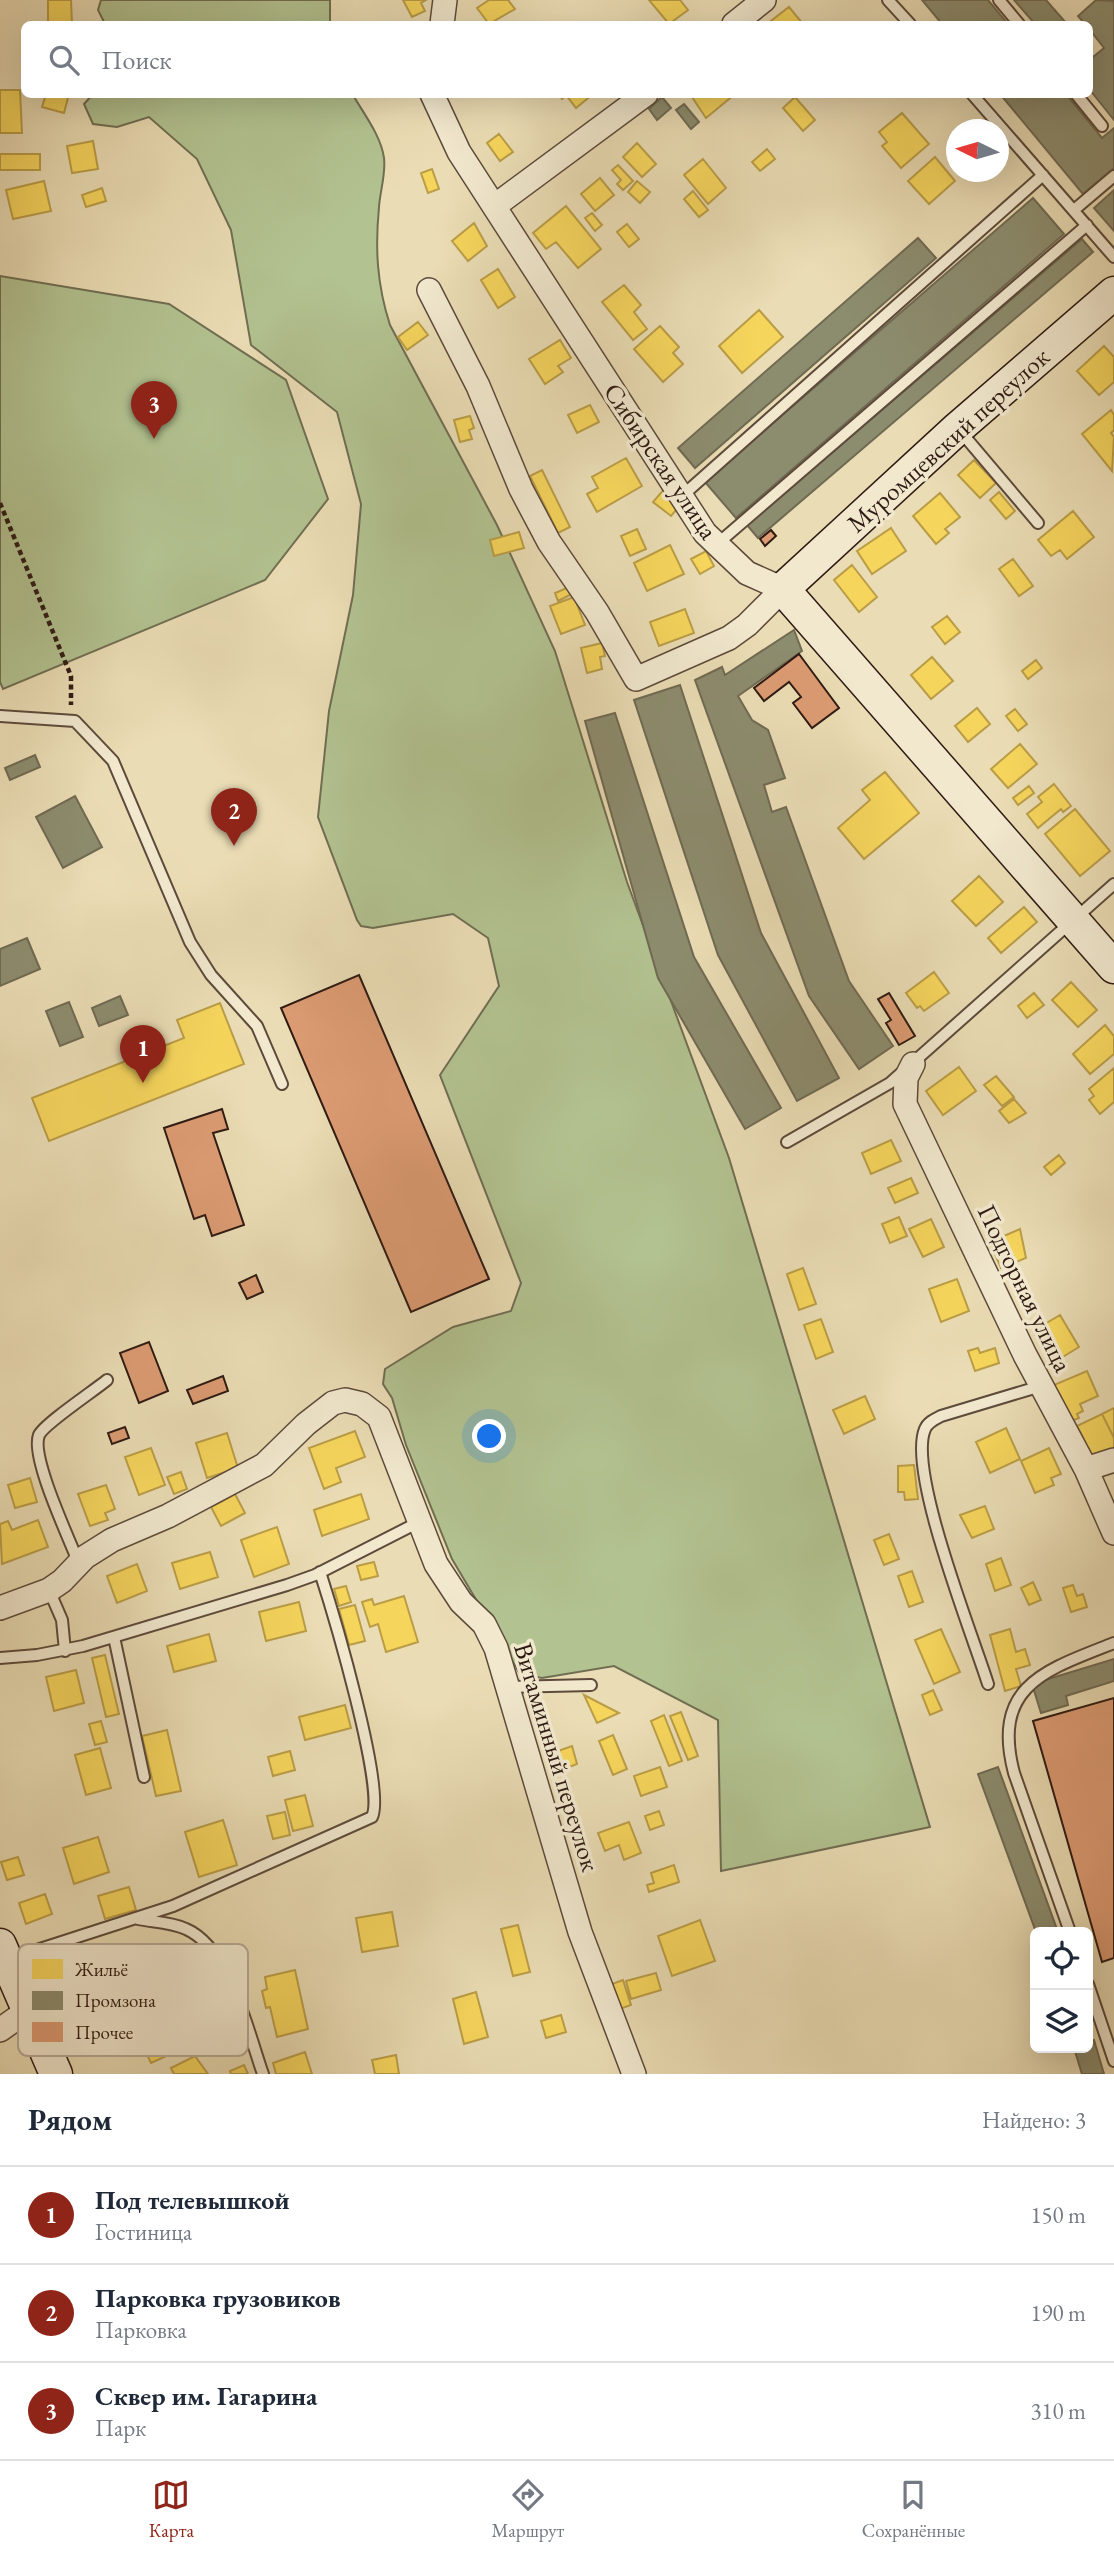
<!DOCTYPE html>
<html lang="ru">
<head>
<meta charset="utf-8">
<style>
  :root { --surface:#fff; --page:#f6f6f7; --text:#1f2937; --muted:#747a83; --line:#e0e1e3; --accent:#8f2418 }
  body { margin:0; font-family:"EB Garamond",serif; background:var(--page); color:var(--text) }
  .controls { position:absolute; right:21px; bottom:21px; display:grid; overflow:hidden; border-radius:10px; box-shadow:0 7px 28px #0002 }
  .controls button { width:63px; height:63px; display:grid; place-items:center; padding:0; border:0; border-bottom:2px solid var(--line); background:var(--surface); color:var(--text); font:35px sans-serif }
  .compass { position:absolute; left:946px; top:119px; width:63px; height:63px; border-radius:50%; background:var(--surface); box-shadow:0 7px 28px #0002; rotate:275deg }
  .you { position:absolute; left:490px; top:1437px; width:24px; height:24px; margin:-18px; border:5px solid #fff; border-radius:50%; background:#1a73e8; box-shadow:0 0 0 10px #1a73e833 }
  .badge { display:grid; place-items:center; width:46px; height:46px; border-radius:50%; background:var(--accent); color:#fff; font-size:23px; font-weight:700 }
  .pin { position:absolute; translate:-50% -58px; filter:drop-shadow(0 2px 4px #0008) }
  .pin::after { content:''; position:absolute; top:37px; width:24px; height:21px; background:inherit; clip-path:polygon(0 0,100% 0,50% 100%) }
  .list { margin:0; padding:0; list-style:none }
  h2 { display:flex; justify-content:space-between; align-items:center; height:91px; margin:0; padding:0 28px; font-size:30px }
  h2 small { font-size:23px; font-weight:400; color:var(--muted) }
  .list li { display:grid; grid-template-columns:46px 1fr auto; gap:21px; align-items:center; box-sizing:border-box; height:98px; padding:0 28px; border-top:2px solid var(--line) }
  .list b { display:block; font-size:26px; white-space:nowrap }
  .list p { margin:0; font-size:23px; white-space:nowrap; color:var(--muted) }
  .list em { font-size:23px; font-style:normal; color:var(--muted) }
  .icon { flex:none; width:38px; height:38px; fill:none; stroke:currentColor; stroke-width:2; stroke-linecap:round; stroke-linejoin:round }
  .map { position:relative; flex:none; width:1114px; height:2074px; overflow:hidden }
  .search { position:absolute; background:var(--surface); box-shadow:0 7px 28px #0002; left:21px; right:21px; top:21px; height:77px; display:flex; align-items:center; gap:18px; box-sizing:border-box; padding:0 24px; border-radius:10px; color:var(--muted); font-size:26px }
  .sheet { height:385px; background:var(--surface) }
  nav { display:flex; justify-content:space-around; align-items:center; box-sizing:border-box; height:98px; border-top:2px solid var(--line); background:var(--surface); font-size:19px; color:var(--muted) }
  nav a { display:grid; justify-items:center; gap:4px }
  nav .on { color:var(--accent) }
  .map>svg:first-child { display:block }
  .green { fill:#b2c290; stroke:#706e52; stroke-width:2 }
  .homes { fill:#f6d55c; stroke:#ba9d46; stroke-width:2 }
  .industry { fill:#8c8c6e; stroke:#706a53; stroke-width:2 }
  .building { fill:#dc9b73; stroke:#2e1a13; stroke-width:2 }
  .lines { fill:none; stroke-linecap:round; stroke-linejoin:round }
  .lane-casing { stroke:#5d4a3b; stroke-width:14 }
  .street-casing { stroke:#5d4a3b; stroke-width:26 }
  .secondary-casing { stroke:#2e1a13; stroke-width:35 }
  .path { stroke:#2e1a13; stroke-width:4.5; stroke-dasharray:5 3.5; stroke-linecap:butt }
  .lane { stroke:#f1e8ce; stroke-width:10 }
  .street { stroke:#f1e8ce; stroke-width:23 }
  .secondary { stroke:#f1e8ce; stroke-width:32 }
  .labels { text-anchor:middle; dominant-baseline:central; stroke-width:7; stroke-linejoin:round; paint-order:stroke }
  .street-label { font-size:26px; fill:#2e1a13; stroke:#f1e8ce }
  .key { fill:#f1e8ce; stroke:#b6aa96; stroke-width:2 }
  .key-label { font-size:19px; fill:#2e1a13 }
</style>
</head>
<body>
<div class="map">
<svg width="1114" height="2074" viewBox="0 0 1114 2074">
  <rect width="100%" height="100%" fill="#eadcb4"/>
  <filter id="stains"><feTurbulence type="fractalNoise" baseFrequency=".00286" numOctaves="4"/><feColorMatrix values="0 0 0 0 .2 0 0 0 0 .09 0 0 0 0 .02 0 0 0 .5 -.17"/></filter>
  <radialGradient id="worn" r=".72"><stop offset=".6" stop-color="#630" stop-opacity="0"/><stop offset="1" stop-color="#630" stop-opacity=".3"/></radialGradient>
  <path class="green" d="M101,0H330V24H105L98,10Z
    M93,94L353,95C364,114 381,136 384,158C386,174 380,191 379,207C375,249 377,285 390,325L497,525L555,651L627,882L729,1158L930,1827L721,1871L718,1720L614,1666L542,1678L520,1674L452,1559L406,1445L392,1398L383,1384L385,1369L453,1327L511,1311L521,1283L440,1075L499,986L488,938L453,914L373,928L361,926L357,920L318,817L329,711L353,595L361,504L337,412L251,345L231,230L197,159L149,117L117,127L93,124L84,104Z
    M0,276L169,304L286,380L328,499L265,580L3,689L0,682Z"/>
  <path class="homes" d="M48,0H71L72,24H48Z
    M403,0H426L421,3L425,11L412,17Z
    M489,0H508L515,9L489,24L477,8Z
    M649,0H680L688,10L669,24Z
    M789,7L803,24H767Z
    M0,90H20L22,133H0Z
    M46,94H69L64,113L42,107Z
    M559,94H593L576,108L566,95L562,99Z
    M690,94H735L706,118Z
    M795,97L815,120L803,131L783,108Z
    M902,113L929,144L901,168L882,146L887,142L879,132Z
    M499,134L513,152L500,161L487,143Z
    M93,141L98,169L72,173L67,146Z
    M637,143L656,164L642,177L623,157Z
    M767,149L775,159L760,171L752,162Z
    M0,154H40V170H0Z
    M935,157L955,181L929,204L908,181Z
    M703,159L726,188L708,204L684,175Z
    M618,165L633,181L623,190L617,184L621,180L612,170Z
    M432,169L439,189L428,193L421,173Z
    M600,178L614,195L595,211L581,194Z
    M44,181L51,211L13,219L6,190Z
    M637,181L650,192L640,203L628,192Z
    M102,188L106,201L86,207L82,195Z
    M693,191L708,210L699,217L684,199Z
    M566,206L601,249L578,268L556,242L546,249L533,233Z
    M592,213L602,225L595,231L585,218Z
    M474,223L487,246L468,261L452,241Z
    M627,224L639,239L629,247L617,232Z
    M498,269L515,297L498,308L481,280Z
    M624,285L641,305L634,312L647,329L633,340L602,302Z
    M759,310L783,337L742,373L719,346Z
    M418,322L428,335L407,350L398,337Z
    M660,326L679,347L673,353L683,364L663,382L634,349Z
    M560,340L571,358L558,366L563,372L545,384L529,359Z
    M1104,346L1114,357V382L1099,395L1077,371Z
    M590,405L599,422L577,433L568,415Z
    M1111,410L1114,415V430L1111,433L1114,437L1112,471L1082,434Z
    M470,416L474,428L469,430L472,439L460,442L454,420Z
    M626,458L642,486L597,512L587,494L598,488L592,477Z
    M974,460L996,483L980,498L958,475Z
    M542,470L570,527L558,533L530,476Z
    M665,488L683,502L671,516L653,502Z
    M999,492L1015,511L1006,519L990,500Z
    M940,493L960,517L945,529L949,533L936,544L913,516Z
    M1073,511L1094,537L1067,559L1060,550L1051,556L1038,540Z
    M891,528L906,551L872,574L857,551Z
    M637,529L646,549L630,556L621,536Z
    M519,532L524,548L494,556L490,540Z
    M670,545L684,574L647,591L634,563Z
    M706,551L714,566L700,574L691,559Z
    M1013,559L1033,586L1019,596L999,569Z
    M852,565L877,597L859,612L834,580Z
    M569,587L572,594L558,601L555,593Z
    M574,597L585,625L561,634L550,606Z
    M685,609L694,633L659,646L650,622Z
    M947,616L960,632L945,644L932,627Z
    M602,643L605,656L600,657L602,669L587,673L581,648Z
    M932,657L953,681L931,699L911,675Z
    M1036,660L1042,668L1028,679L1022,671Z
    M977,708L990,724L968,742L955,726Z
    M1015,709L1027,724L1018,731L1006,716Z
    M1020,744L1037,764L1008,788L991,769Z
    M885,772L919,813L864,859L838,828L870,800L862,790Z
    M1054,784L1071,806L1063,812L1061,809L1038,828L1027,814L1042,802L1038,797Z
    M1029,786L1034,793L1018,805L1013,798Z
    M1075,809L1110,851L1080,876L1045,834Z
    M979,876L1003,902L976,926L952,901Z
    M1024,907L1037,922L1001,953L988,938Z
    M934,972L949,993L924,1011L920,1006L917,1008L906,993Z
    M1071,982L1097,1010L1078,1027L1052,1000Z
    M1034,993L1044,1005L1027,1018L1018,1006Z
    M220,1003L244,1064L49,1141L32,1098L184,1038L177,1020Z
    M1105,1025L1114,1036V1054L1090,1074L1073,1054Z
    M959,1067L976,1091L943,1115L926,1091Z
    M1114,1068V1102L1100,1114L1089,1100L1094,1096L1089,1089Z
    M996,1076L1014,1097L1002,1106L984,1085Z
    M1014,1099L1026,1113L1009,1123L999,1111Z
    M891,1140L901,1161L871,1174L862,1153Z
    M1059,1155L1065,1163L1051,1175L1044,1167Z
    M911,1178L918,1193L895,1203L888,1188Z
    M899,1217L907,1236L890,1243L882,1224Z
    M931,1219L944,1247L923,1257L909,1229Z
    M1020,1229L1026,1258L1001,1268L990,1242Z
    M803,1268L816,1304L799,1310L787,1274Z
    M957,1279L969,1311L941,1322L929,1289Z
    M1060,1315L1079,1347L1053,1363L1033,1331Z
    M821,1319L833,1352L816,1359L804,1325Z
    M978,1348L980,1353L995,1348L999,1363L975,1371L968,1351Z
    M1087,1371L1098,1396L1080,1404L1083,1411L1077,1414L1079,1418L1069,1422L1054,1385Z
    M865,1396L875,1419L844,1434L833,1410Z
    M1114,1408V1438L1102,1414Z
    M1102,1414L1114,1438V1448L1093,1458L1077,1426Z
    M1006,1428L1020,1459L990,1473L976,1442Z
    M355,1431L365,1457L336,1468L341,1482L324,1489L309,1448Z
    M227,1433L238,1468L207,1478L196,1443Z
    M151,1448L165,1485L139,1495L125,1457Z
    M1049,1448L1061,1474L1051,1478L1054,1485L1035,1493L1021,1461Z
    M914,1465L918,1499L905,1500L904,1492H898V1466Z
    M181,1472L187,1489L174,1494L167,1477Z
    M30,1478L37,1502L15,1508L8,1485Z
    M106,1485L115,1509L105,1513L108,1520L90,1526L78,1494Z
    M235,1494L245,1513L221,1526L211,1507Z
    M361,1494L369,1519L322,1536L314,1510Z
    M985,1506L994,1529L972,1538L960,1515Z
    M38,1520L48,1547L2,1564L0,1524L8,1521L12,1530Z
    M277,1527L289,1564L254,1577L241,1540Z
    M889,1534L899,1559L884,1565L874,1540Z
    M210,1552L218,1577L180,1589L172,1563Z
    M1001,1558L1011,1585L995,1591L986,1564Z
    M374,1562L378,1576L361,1580L357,1566Z
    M137,1564L147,1591L117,1603L107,1576Z
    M912,1571L923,1602L909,1607L898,1576Z
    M1033,1582L1041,1600L1029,1605L1021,1588Z
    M1073,1585L1077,1596L1083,1594L1087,1607L1071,1612L1063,1588Z
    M346,1586L351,1602L339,1606L334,1589Z
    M404,1596L418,1642L386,1652L378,1624L370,1627L362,1602L372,1599L374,1605Z
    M299,1602L306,1631L266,1641L259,1612Z
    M355,1605L365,1641L349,1645L339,1609Z
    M941,1629L960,1672L934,1684L915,1640Z
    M1010,1629L1016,1652L1025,1649L1030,1665L1016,1669L1021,1686L1005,1691L990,1635Z
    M209,1634L216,1661L174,1672L167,1646Z
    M105,1655L119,1714L106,1717L92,1658Z
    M76,1670L84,1703L54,1711L46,1677Z
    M933,1690L942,1710L930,1715L922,1695Z
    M584,1695L619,1713L597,1723Z
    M345,1705L351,1728L305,1740L299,1717Z
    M681,1712L698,1756L688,1760L670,1716Z
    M664,1715L682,1761L669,1766L651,1721Z
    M101,1721L107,1742L95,1745L89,1724Z
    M167,1730L181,1791L156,1796L142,1736Z
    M613,1735L627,1769L613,1775L599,1741Z
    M572,1746L577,1764L562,1770L555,1752Z
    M100,1748L111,1788L86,1795L75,1755Z
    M290,1751L295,1770L273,1776L268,1757Z
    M660,1767L667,1787L641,1796L634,1776Z
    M305,1795L313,1826L293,1831L285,1800Z
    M659,1811L664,1825L650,1830L645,1816Z
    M285,1812L290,1835L273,1839L267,1816Z
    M223,1820L237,1865L199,1877L185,1832Z
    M629,1822L641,1853L624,1860L619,1845L605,1851L598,1833Z
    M98,1837L109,1872L74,1884L63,1848Z
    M18,1857L24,1875L7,1880L1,1862Z
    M674,1865L679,1882L649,1892L647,1885L654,1883L651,1873Z
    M129,1887L136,1910L105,1919L98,1896Z
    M45,1894L52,1914L26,1924L19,1903Z
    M392,1912L398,1946L362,1952L356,1918Z
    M700,1920L715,1961L672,1976L658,1936Z
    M518,1925L530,1972L513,1976L501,1929Z
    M295,1970L308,2029L277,2037L270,2007L266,2008L262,1991L267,1989L265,1977Z
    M656,1973L661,1990L631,1999L626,1981Z
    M623,1980L631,2005L617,2010L609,1985Z
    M476,1992L488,2037L464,2044L453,1999Z
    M165,2011L182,2049L151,2063L134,2026Z
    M561,2015L566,2032L546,2038L541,2021Z
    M305,2052L312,2074H276L273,2063Z
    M396,2055L399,2074H375L372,2060Z
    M195,2056L208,2074H174L171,2068Z
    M244,2065L248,2074H231L230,2071Z"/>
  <path class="industry" d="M922,0H988L1008,24H942Z
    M1014,0H1046L1067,24H1035Z
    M1096,0L1114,1V120L1090,90V52L1093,57L1104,48L1090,30V24H1085L1078,16Z
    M1000,94H1066L1102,138L1114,128V168L1083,194Z
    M662,97L671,108L657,120L649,109Z
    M684,104L699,122L691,129L676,110Z
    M1114,190V231L1094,208Z
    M1033,198L1064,234L736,518L705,482Z
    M918,238L936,258L695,468L678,448Z
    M1082,239L1093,252L758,538L747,525Z
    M794,630L802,651L738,696L752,720L768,730L785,778L764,785L772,812L786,807L849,981L893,1046L859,1069L809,996L695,680L722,667L725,675Z
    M680,685L761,933L839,1078L797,1101L718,955L634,700Z
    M615,713L694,957L781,1108L745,1129L658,978L585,721Z
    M35,755L40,767L10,780L5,768Z
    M75,796L102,847L63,868L36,817Z
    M27,938L40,969L0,986V949Z
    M120,996L128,1015L99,1026L92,1008Z
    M69,1002L83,1037L60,1046L46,1011Z
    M1114,1659V1681L1066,1696L1068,1705L1041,1713L1032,1684Z
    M998,1767L1058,1932H1036L978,1774Z
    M1094,2040L1104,2074H1082L1074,2048H1088V2042Z"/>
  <path class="building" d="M771,530L776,536L765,546L760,539Z
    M799,654L839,708L812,728L793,703L801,697L789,682L764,701L754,688Z
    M359,975L489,1279L411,1312L281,1008Z
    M889,993L915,1036L899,1045L886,1023L891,1020L878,999Z
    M222,1109L228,1129L213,1133L244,1225L212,1236L205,1215L194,1219L164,1128Z
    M256,1275L263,1292L247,1299L239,1283Z
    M149,1342L168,1391L139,1403L120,1353Z
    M223,1376L228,1391L193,1404L187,1390Z
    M125,1427L129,1438L112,1444L108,1433Z
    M1114,1698V1958L1102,1962L1033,1721Z"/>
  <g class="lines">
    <defs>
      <path id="lane" d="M888,0L910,24
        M999,0L1019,24
        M972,94L1114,257
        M1076,94L1102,126
        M1074,210L1114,176
        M961,432L1038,523
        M682,496L1043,175
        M716,545L1087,225
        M0,716L75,721L113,761L190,942L211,975L257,1026L282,1084
        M787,1142L890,1083L1114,884
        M79,1564C70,1540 30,1457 39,1435C44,1424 95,1390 107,1380
        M49,1590L62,1620L65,1651
        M114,1637L144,1777
        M0,1658L37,1655L83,1646L287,1585L315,1575L419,1522
        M988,1684C973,1636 907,1471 925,1429C928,1422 935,1419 941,1416L1041,1386
        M508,1687L591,1685
        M138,1919C153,1922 171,1922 186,1929C230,1948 248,2032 263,2074
        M1070,1932L1014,1773C991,1685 1046,1670 1114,1643
        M9,1959L173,1906L372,1817C386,1789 332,1609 320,1572
        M1088,1984L1114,2061"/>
      <path id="street" d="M442,24L445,0
        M734,24L764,0
        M496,205L646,94
        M429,290L478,386L521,489L549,542L597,612L636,679L729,638L747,625L783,589L747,573L705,533L459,152L432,94
        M913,1064L906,1078L905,1104L1025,1355L1086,1469L1114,1533
        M1086,1469L1114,1460
        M0,1608L49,1590L62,1581L85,1557L112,1540L168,1516L264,1465L306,1424L333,1403L345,1400L362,1404L379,1417L436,1564L461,1602L484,1624L496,1648L580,1932L634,2074
        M0,2030L28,2010"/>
      <path id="secondary" d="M1114,293L958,428L783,589L1114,967
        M0,1945L56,2074"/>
    </defs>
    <use href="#lane" class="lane-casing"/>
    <use href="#street" class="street-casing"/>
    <use href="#secondary" class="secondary-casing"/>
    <path class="path" d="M0,503L71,676V705"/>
    <use href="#lane" class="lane"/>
    <use href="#street" class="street"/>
    <use href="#secondary" class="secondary"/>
  </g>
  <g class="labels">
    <g class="street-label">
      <text transform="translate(948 440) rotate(-42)">Муромцевский переулок</text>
      <text transform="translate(661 461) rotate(56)">Сибирская улица</text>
      <text transform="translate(1025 1288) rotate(64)">Подгорная улица</text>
      <text transform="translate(557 1757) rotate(73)">Витаминный переулок</text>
    </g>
  </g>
  <rect x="18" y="1944" width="230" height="112" rx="10" class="key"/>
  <rect x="32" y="1959" width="31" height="20" fill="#f6d55c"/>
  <rect x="32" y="1991" width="31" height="19" fill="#8c8c6e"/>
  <rect x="32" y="2022" width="31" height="20" fill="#dc9b73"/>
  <g class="key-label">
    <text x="75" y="1976">Жильё</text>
    <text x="75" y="2007">Промзона</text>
    <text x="75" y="2039">Прочее</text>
  </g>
  <rect width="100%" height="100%" filter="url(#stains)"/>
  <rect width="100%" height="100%" fill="url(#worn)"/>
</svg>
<div class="controls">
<button><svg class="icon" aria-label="locate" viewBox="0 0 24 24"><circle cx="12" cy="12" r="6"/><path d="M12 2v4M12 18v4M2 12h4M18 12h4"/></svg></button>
<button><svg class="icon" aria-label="layers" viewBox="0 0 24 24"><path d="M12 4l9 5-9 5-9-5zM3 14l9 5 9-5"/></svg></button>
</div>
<svg class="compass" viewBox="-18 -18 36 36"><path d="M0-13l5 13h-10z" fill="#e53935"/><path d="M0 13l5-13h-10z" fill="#747a83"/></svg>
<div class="you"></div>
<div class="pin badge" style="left:143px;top:1083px">1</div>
<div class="pin badge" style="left:234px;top:846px">2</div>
<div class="pin badge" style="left:154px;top:439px">3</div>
<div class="search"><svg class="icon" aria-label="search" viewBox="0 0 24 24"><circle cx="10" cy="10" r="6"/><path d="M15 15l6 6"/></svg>Поиск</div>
</div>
<section class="sheet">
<h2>Рядом<small>Найдено: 3</small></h2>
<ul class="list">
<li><span class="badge">1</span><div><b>Под телевышкой</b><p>Гостиница</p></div><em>150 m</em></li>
<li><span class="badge">2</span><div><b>Парковка грузовиков</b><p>Парковка</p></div><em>190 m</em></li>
<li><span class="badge">3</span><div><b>Сквер им. Гагарина</b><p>Парк</p></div><em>310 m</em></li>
</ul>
</section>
<nav>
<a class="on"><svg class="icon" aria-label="map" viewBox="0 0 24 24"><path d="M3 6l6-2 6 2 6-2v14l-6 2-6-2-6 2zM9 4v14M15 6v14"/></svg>Карта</a>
<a><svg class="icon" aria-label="directions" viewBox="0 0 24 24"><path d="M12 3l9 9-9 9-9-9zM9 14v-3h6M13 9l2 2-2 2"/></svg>Маршрут</a>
<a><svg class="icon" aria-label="saved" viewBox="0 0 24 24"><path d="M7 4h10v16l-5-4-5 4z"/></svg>Сохранённые</a>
</nav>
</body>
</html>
